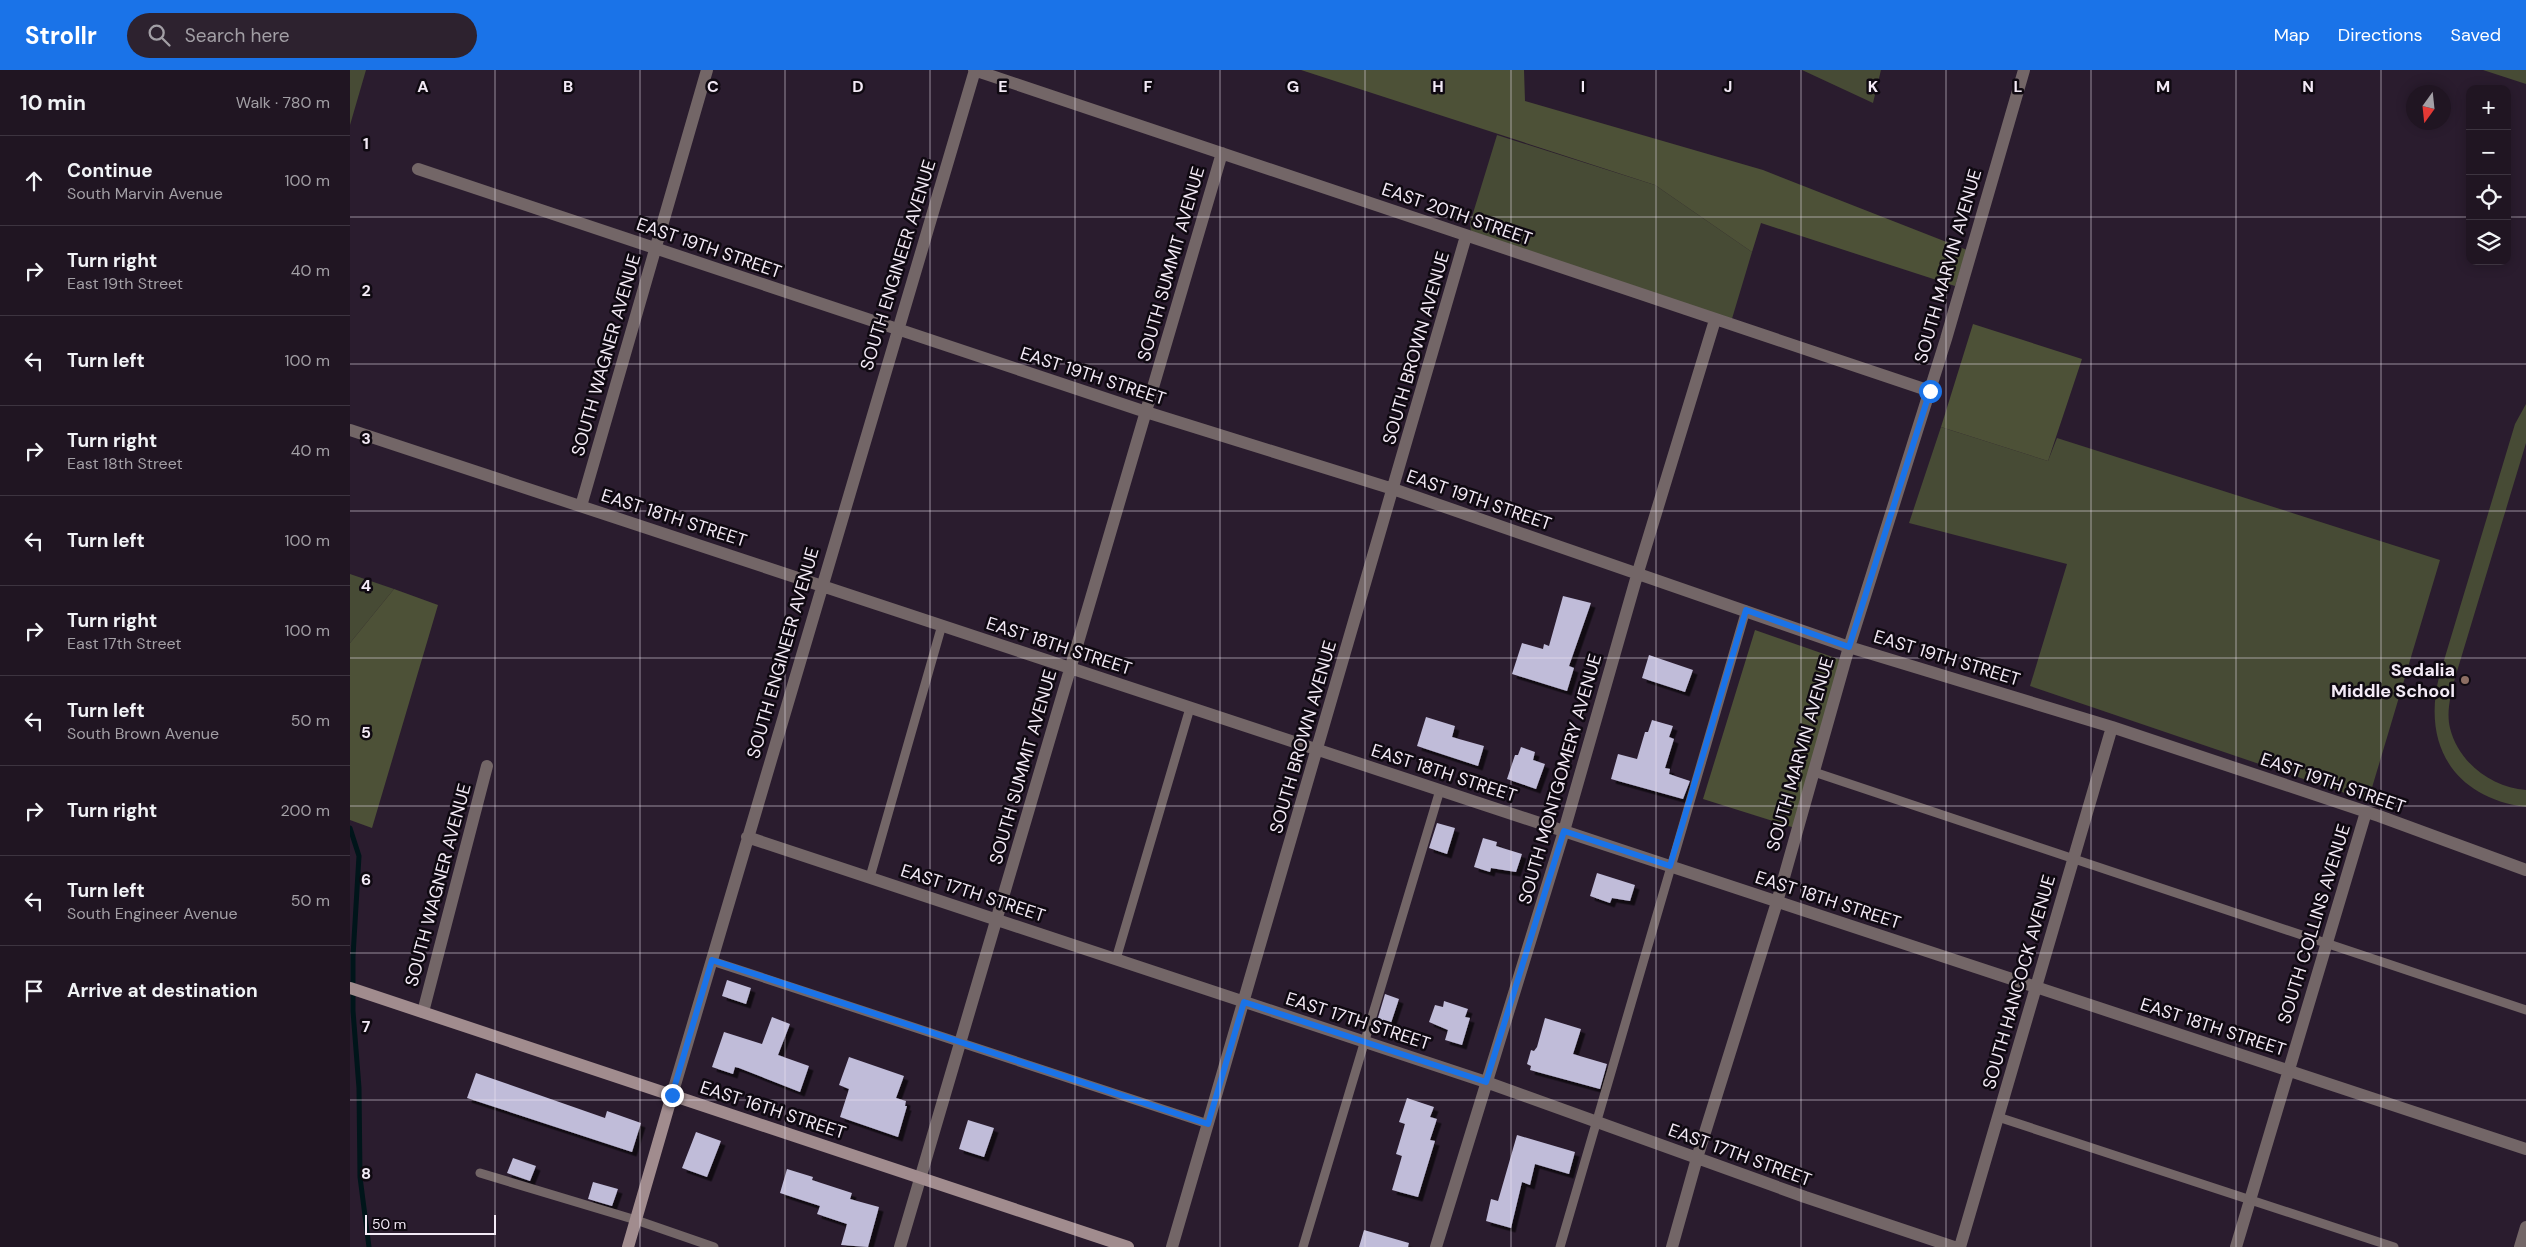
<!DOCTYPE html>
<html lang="en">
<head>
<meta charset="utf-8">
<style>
  :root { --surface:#201522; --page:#2d222f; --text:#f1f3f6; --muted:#a29fa5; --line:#3d3440; --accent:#1a73e8 }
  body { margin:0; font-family:"DM Sans",sans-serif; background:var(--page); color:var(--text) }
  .controls { position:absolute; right:15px; top:15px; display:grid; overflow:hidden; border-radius:10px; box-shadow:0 2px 12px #0003 }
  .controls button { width:45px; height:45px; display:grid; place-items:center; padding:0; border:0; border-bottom:1px solid var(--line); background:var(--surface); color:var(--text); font:25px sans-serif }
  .compass { position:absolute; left:2056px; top:15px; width:45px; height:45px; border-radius:50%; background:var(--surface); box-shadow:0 2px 12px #0003; rotate:195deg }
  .scale { position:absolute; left:15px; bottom:12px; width:131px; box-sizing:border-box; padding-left:5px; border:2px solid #f3eaf6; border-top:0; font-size:14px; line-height:18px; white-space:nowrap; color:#f3eaf6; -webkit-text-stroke:4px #0f0911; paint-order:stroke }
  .stop { position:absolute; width:15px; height:15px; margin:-11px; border:4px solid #1a73e8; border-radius:50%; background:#fff }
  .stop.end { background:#1a73e8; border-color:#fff; box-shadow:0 1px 5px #0008 }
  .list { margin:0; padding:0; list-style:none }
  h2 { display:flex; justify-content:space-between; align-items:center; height:65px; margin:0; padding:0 20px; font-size:21px }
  h2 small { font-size:16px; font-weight:400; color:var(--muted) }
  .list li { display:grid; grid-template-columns:32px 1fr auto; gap:15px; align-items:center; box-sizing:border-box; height:90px; padding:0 20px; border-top:1px solid var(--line) }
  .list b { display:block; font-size:19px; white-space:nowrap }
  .list p { margin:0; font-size:16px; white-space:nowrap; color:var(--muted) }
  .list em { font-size:16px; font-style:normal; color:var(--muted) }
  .icon { flex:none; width:28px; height:28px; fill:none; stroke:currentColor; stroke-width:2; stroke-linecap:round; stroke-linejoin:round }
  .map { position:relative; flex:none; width:2176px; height:1177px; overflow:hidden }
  header { display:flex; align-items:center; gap:30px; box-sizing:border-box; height:70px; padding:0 25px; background:var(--accent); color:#fff }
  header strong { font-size:24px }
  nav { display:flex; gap:28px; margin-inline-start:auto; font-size:18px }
  .search { width:350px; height:45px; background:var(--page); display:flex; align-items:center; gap:12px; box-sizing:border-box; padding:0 18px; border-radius:28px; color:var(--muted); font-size:19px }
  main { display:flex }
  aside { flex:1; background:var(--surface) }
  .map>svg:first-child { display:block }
  .green { fill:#474b35 }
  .forest { fill:#4d5137 }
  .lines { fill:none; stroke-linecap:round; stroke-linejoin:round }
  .stream { stroke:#00151a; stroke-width:5 }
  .building { fill:#c0bcd9; filter:url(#shadow) }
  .lane { stroke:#736667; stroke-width:9 }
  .street { stroke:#736667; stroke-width:12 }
  .secondary { stroke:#a18c8e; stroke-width:12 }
  .route { stroke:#1a73e8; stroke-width:6 }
  .grid { fill:none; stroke:#f3eaf6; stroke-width:1; stroke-opacity:0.55 }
  .education-dot { fill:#8d6e63; stroke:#0f0911; stroke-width:2 }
  .labels { text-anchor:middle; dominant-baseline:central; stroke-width:5; stroke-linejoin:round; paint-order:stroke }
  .street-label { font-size:18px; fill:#f3eaf6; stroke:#0f0911 }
  .poi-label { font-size:18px; font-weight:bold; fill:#f3eaf6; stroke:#0f0911; text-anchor:end }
  .grid-label { font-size:16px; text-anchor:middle; font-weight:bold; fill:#f3eaf6; stroke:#0f0911; stroke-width:5; stroke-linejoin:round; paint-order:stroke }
</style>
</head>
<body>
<header>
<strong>Strollr</strong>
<div class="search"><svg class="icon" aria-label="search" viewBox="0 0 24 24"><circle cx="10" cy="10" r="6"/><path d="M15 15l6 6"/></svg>Search here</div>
<nav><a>Map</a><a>Directions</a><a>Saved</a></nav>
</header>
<main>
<aside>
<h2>10 min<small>Walk · 780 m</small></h2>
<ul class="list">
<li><svg class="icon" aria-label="ahead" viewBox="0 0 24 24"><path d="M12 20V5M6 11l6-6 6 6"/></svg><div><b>Continue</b><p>South Marvin Avenue</p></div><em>100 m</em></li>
<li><svg class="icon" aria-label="right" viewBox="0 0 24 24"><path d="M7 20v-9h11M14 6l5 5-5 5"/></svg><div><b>Turn right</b><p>East 19th Street</p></div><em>40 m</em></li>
<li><svg class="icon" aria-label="left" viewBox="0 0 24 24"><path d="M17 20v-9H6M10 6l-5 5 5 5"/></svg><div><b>Turn left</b></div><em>100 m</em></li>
<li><svg class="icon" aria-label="right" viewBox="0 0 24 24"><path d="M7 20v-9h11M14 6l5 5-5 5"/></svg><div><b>Turn right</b><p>East 18th Street</p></div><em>40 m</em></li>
<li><svg class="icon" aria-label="left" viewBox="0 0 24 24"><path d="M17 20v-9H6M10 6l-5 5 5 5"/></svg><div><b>Turn left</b></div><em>100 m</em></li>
<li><svg class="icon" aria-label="right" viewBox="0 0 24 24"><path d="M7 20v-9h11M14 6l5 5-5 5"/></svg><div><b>Turn right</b><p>East 17th Street</p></div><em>100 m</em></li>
<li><svg class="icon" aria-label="left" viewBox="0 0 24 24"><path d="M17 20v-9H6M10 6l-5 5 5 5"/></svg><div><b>Turn left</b><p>South Brown Avenue</p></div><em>50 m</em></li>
<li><svg class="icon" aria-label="right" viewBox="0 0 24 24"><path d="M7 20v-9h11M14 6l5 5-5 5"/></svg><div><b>Turn right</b></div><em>200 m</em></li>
<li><svg class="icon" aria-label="left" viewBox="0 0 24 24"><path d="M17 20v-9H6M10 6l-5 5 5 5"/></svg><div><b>Turn left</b><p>South Engineer Avenue</p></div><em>50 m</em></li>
<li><svg class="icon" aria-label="arrive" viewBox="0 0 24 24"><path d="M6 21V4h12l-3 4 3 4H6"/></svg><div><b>Arrive at destination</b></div></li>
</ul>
</aside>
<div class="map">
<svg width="2176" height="1177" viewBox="0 0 2176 1177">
  <defs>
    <filter id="shadow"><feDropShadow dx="4.5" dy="4.5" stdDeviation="0" flood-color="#0009"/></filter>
  </defs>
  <rect width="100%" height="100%" fill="#2a1c2e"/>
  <path class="green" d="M0,0H16L0,55Z
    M1452,0H1531L1523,33Z
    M2133,0H2176V14Z
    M1147,65L1305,115L1402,182L1381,252L1121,162L1120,153Z
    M2176,334V373L2105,608C2101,623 2096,642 2100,658C2108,692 2142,718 2176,720V737C2105,728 2072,676 2089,607L2165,354Z
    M1591,357L1698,391L1707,368L2090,490L2018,731L1680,616L1717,494L1559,453Z
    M0,504L44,519L0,573Z"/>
  <path class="forest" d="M951,0H1174L1175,31L1413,100L1617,180L1605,216L1411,153L1402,182L1305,115Z
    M1623,254L1732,289L1698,391L1591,357Z
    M44,519L88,535L22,758L0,750V573Z
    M1405,560L1497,592L1445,758L1353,729Z"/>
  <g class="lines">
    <path class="stream" d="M0,758L9,786L3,886V941L9,1018L10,1107L19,1177"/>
  </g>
  <path class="building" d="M1213,526L1241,533L1219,596L1224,598L1217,621L1162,604L1172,573L1193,579L1194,574L1199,576Z
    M1299,585L1343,600L1335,622L1292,608Z
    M1076,647L1105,656L1102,667L1134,676L1128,696L1067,676Z
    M1302,650L1323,656L1319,667L1324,669L1315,698L1320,699L1319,704L1340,711L1333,729L1261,709L1268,684L1287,689L1295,662H1298Z
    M1171,677L1185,682L1183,690L1195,694L1186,719L1157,709L1165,685H1168Z
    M1087,753L1105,758L1097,784L1079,778Z
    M1133,768L1147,772L1146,776L1172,784L1166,802L1141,798L1140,802L1124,797Z
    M1247,803L1285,815L1280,831L1262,828L1260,833L1240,826Z
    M377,910L401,918L396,934L372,926Z
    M1035,924L1049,929L1040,956L1027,951Z
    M1094,931L1118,939L1115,947L1120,948L1112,975L1095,970L1098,960L1079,952L1085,935L1093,937Z
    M422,947L440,954L428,985L459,996L450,1022L389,998L385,997L383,1004L362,997L374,962L412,974Z
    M1195,948L1231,959L1223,984L1257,994L1250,1019L1180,1000L1181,996L1177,994L1181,980L1184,981L1187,977Z
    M499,987L554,1006L546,1028L556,1031L555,1036H557L548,1067L490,1047L499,1019L489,1015Z
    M126,1003L255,1048L257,1041L291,1053L282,1082L117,1028Z
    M1057,1028L1084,1037L1080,1047L1087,1049L1080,1070L1085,1071L1068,1127L1042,1120L1052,1086L1046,1084L1055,1054L1049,1052Z
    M618,1050L644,1058L634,1087L609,1079Z
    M346,1062L371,1071L357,1107L332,1098Z
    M1167,1065L1225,1082L1219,1104L1185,1094L1180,1115L1172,1112L1161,1158L1136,1151L1141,1129L1148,1131Z
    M163,1088L186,1096L180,1111L157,1103Z
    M437,1099L463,1107L462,1110L502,1123L500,1129L529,1137L518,1177L491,1175L497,1154L467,1144L470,1136L430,1123Z
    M243,1112L268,1119L262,1136L238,1129Z
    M1014,1160L1059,1173L1058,1177H1009Z"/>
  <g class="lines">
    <path class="lane" d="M1464,702L2176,940
      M520,807L592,555
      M766,889L840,638
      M362,891L858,1054
      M1648,1047L2044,1177
      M130,1103L286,1150L364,1177
      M953,1177L1090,720
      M1210,1177L1396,540"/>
    <path class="street" d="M624,0L1580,321
      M68,99L796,342L1043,419L1499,577L1762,657L2029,746L2176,800
      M0,360L2176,1079
      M231,436L357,0
      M397,767L1136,1012L1455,1127L1604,1177
      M73,942L137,696
      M322,1025L625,0
      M550,1177L872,83
      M822,1177L1116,166
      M1086,1177L1214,761L1288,502L1365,250
      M1322,1177L1347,1088L1427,832L1499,577L1596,269L1674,0
      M1610,1177L1762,657
      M1886,1177L2016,742
      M2170,1177L2176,1157"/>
    <path class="secondary" d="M0,918L778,1177
      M278,1177L322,1025"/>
  </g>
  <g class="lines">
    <path class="route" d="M322,1025L362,890L858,1054L894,932L1136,1012L1214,761L1320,796L1396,540L1499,577L1580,321"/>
  </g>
  <path class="grid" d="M145,0V1177M290,0V1177M435,0V1177M580,0V1177M725,0V1177M870,0V1177M1015,0V1177M1161,0V1177M1306,0V1177M1451,0V1177M1596,0V1177M1741,0V1177M1886,0V1177M2031,0V1177M0,147H2120M2157,147H2176M0,294H2176M0,441H2176M0,588H2176M0,736H2176M0,883H2176M0,1030H2176"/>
  <circle class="education-dot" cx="2115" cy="610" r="5"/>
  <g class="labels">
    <g class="street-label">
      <text transform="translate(1107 144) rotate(19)">EAST 20TH STREET</text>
      <text transform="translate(359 178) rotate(19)">EAST 19TH STREET</text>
      <text transform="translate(821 194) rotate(-74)">SOUTH SUMMIT AVENUE</text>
      <text transform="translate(548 195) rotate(-73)">SOUTH ENGINEER AVENUE</text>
      <text transform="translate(1598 196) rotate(-74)">SOUTH MARVIN AVENUE</text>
      <text transform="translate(1066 278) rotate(-74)">SOUTH BROWN AVENUE</text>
      <text transform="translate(256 285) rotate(-74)">SOUTH WAGNER AVENUE</text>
      <text transform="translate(743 306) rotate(18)">EAST 19TH STREET</text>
      <text transform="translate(1129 430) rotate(19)">EAST 19TH STREET</text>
      <text transform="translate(324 448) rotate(18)">EAST 18TH STREET</text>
      <text transform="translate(709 576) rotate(18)">EAST 18TH STREET</text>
      <text transform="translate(433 583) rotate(-74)">SOUTH ENGINEER AVENUE</text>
      <text transform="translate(1597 588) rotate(17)">EAST 19TH STREET</text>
      <text transform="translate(953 667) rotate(-74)">SOUTH BROWN AVENUE</text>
      <text transform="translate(1450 684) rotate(-74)">SOUTH MARVIN AVENUE</text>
      <text transform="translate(673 697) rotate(-74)">SOUTH SUMMIT AVENUE</text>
      <text transform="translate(1094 703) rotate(18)">EAST 18TH STREET</text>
      <text transform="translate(1210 709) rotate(-74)">SOUTH MONTGOMERY AVENUE</text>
      <text transform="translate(1983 713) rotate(19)">EAST 19TH STREET</text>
      <text transform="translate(88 815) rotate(-75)">SOUTH WAGNER AVENUE</text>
      <text transform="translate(623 823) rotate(18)">EAST 17TH STREET</text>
      <text transform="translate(1478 830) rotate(18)">EAST 18TH STREET</text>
      <text transform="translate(1964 854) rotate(-73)">SOUTH COLLINS AVENUE</text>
      <text transform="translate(1669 912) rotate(-74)">SOUTH HANCOCK AVENUE</text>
      <text transform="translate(1008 951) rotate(18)">EAST 17TH STREET</text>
      <text transform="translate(1863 957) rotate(18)">EAST 18TH STREET</text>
      <text transform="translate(423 1040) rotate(18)">EAST 16TH STREET</text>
      <text transform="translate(1390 1085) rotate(20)">EAST 17TH STREET</text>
    </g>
    <g class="poi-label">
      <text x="2105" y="600">Sedalia<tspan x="2105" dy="21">Middle School</tspan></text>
    </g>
  </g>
  <g class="grid-label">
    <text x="73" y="22">A</text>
    <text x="218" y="22">B</text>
    <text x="363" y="22">C</text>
    <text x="508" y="22">D</text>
    <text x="653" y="22">E</text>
    <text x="798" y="22">F</text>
    <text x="943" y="22">G</text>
    <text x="1088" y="22">H</text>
    <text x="1233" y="22">I</text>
    <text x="1378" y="22">J</text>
    <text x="1523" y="22">K</text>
    <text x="1668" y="22">L</text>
    <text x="1813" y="22">M</text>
    <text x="1958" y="22">N</text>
    <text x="16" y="79">1</text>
    <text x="16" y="226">2</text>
    <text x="16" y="374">3</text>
    <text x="16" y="521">4</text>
    <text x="16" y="668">5</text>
    <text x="16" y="815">6</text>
    <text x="16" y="962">7</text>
    <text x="16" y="1109">8</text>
  </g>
</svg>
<div class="controls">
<button>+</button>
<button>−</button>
<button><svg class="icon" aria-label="locate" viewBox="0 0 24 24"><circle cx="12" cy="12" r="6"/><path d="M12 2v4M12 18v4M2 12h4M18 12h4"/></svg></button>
<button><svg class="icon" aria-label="layers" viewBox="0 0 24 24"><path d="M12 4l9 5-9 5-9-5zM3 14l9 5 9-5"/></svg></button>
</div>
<svg class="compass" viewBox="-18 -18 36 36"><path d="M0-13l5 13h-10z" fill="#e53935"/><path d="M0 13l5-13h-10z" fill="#a29fa5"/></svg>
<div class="scale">50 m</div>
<div class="stop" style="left:1580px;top:321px"></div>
<div class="stop end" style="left:322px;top:1025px"></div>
</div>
</main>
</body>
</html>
